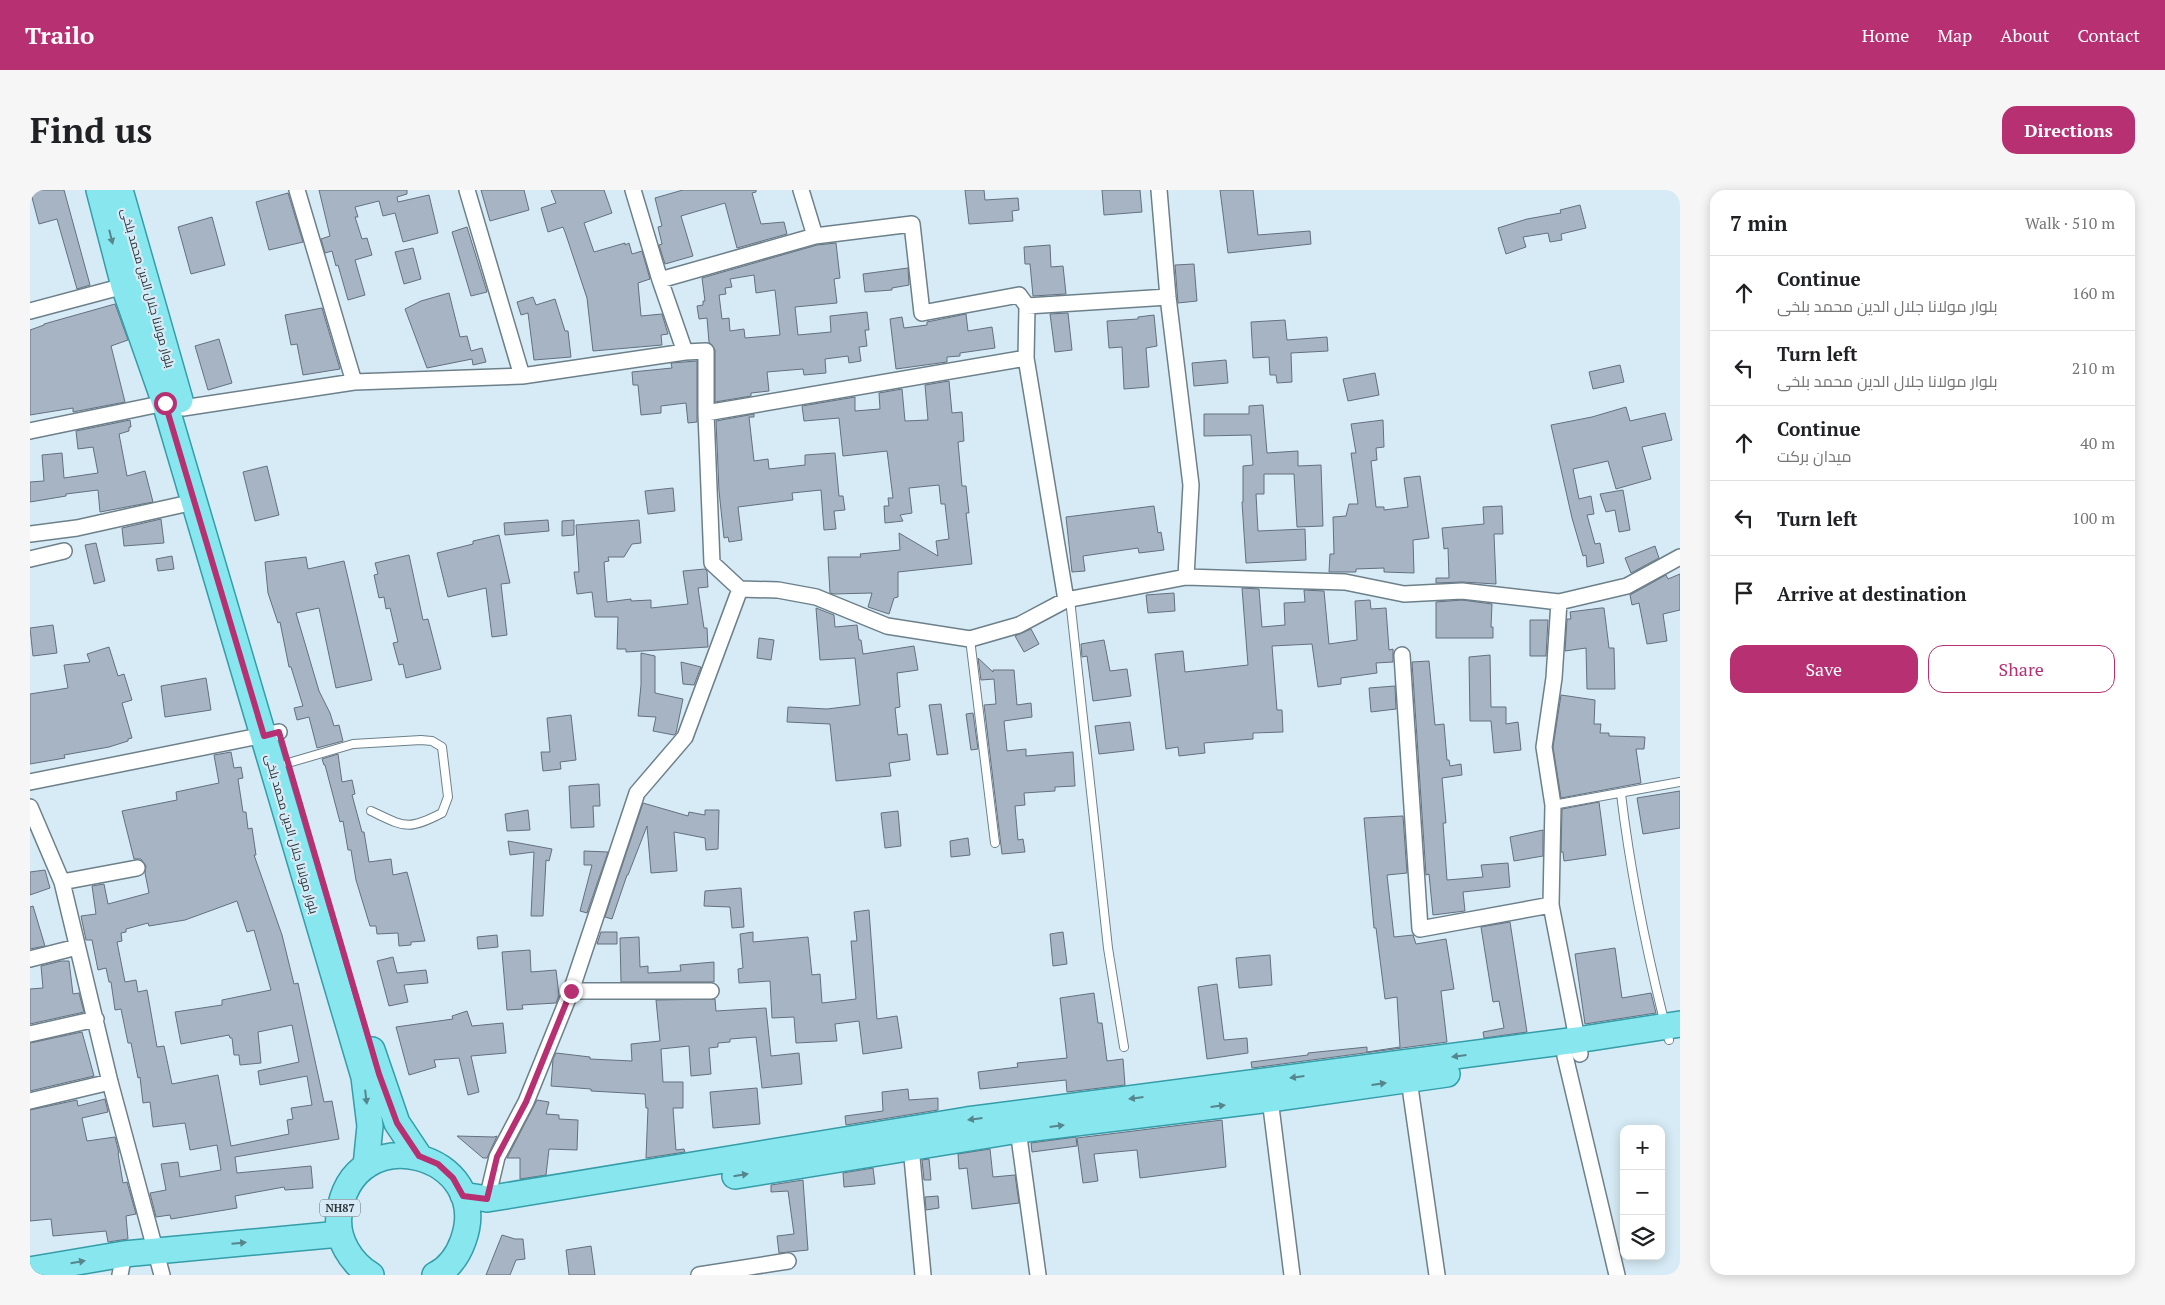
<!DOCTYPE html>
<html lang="en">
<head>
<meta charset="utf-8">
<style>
  :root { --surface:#fff; --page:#f6f6f6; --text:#202124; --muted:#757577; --line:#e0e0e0; --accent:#b63072 }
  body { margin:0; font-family:"PT Serif",Cairo,serif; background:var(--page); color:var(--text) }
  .controls { position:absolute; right:15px; bottom:15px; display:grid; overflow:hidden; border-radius:10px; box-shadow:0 2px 12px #0003 }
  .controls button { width:45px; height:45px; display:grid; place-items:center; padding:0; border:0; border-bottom:1px solid var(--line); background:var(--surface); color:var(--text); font:25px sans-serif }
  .stop { position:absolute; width:15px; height:15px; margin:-11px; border:4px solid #b63072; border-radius:50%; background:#fff }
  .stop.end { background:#b63072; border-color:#fff; box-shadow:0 1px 5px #0008 }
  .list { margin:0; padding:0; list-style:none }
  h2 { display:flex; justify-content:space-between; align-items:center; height:65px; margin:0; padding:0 20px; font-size:21px }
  h2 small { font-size:16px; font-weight:400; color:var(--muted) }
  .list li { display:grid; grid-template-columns:32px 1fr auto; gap:15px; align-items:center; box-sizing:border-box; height:75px; padding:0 20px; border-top:1px solid var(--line) }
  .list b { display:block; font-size:19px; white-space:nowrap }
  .list p { margin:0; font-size:16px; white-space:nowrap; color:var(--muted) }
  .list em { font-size:16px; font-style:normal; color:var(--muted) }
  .actions { display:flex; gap:10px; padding:15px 20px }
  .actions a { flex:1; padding:11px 0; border:1px solid var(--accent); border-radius:15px; text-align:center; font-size:18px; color:var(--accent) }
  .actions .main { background:var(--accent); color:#fff }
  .icon { flex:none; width:28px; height:28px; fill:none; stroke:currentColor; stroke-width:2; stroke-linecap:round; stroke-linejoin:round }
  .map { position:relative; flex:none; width:1650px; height:1085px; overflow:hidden; border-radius:15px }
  header { display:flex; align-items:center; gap:30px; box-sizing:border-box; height:70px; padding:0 25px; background:var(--accent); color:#fff }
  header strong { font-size:24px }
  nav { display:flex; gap:28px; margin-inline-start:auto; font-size:18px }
  .intro { display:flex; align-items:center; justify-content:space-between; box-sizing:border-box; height:120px; padding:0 30px }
  h1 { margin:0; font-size:35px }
  .button { padding:12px 22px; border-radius:15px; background:var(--accent); color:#fff; font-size:18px; font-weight:700 }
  main { display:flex; gap:30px; padding:0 30px }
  aside { flex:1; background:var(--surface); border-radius:15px; box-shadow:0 2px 12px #0003 }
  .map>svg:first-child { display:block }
  .building { fill:#a7b4c4; stroke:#64707f; fill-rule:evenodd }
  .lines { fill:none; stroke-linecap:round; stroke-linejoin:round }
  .lane-casing { stroke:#6d808a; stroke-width:10 }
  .street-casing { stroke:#6d808a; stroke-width:18 }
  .primary-casing { stroke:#349da8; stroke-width:28 }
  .lane { stroke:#fff; stroke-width:8 }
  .street { stroke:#fff; stroke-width:15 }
  .primary { stroke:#88e6ef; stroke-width:25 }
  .oneway { fill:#56858b }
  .route { stroke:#b63072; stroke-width:6 }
  .labels { text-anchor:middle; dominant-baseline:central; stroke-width:4.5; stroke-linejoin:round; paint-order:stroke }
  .shield { fill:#d6ebf6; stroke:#606c72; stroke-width:1 }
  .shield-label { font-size:11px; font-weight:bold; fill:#2d3539 }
  .street-label { font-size:12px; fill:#2d3539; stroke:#d6ebf6 }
</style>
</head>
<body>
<header>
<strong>Trailo</strong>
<nav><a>Home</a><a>Map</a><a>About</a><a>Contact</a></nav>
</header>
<div class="intro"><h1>Find us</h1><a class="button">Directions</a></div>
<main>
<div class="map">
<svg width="1650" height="1085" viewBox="0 0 1650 1085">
  <rect width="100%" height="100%" fill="#d6ebf6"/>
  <path class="building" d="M0,0H34L60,95L47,99L27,29L9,34Z
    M289,0H377V4L367,7L368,12L399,5L408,43L373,52L365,23L353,26L349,11L325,17L328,27H325L332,49L337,48L342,65L325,70L335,105L318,110L308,75L306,76L302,61L295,63L291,49L300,46Z
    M451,0H494L499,20L460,31Z
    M521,0H574L582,23L554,33L564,62L595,53V55L599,53L602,64L612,61L620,89L608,93L611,126L632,124L638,144L631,145L632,155L563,161L557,108L535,42L533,37L518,42L511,18L526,13Z
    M653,0H726V2L722,3L731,34L754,32L757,44L707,58L695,13L651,26L663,66L635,74L629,55L632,54L628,37L632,36L625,8Z
    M935,0H954L955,10L988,8L989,20L982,21L983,31L939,34Z
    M1072,0H1110L1112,22L1074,25Z
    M1190,0H1223L1228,45L1280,41L1281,54L1198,63Z
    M258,3L273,52L239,60L226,12Z
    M1550,15L1556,38L1531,44L1532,50L1520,52L1518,43L1493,47L1496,57L1476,64L1468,38L1497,29L1531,23L1530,20Z
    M182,27L195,75L161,84L148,37Z
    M437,37L457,102L441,106L422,42Z
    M806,53L810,88L804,89L807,113L765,117L768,145L801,142L800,126L837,122L839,140H835L837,156L829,157L831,171L819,173L818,166L795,169L796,183L774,185L773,179L737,182L739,201L721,203V206L685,212V160L679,152L677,128L669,129L667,116L673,115V111H675L672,88L787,55ZM724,85L726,103L745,100L750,145L715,148L714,139L700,141L699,128L692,129L689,105L696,104L695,98L702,97L700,89Z
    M1020,55L1021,77L1033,76L1036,104L1003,106L1000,74H995L994,57Z
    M383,58L391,89L374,94L365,62Z
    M1164,74L1167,111L1148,113L1145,75Z
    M878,78L879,95L862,98V100L835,102L833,84Z
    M419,103L430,147L437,146L441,161L452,158L456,172L443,175L442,169L397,178L375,119L391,111Z
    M503,107L506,115L525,109L535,141H538L541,167L504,170L498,123L491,125L487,112Z
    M85,114L98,150L81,156L95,212L43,222V218L0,225V140L14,135V134Z
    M292,118L310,179L273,185L267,154L261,155L255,125Z
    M1038,123L1042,160L1025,162L1020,124Z
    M936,124L938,141L962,137L965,158L930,163V166L917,167V172L866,179L860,129L872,127L874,138L897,135V132Z
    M1124,125L1127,156L1116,158L1119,197L1094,199L1092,157L1079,158L1077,131L1108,129V127Z
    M1255,130L1257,150L1297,147L1298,161L1261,163L1262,192L1247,193L1246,185H1240L1239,167L1223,168L1221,132Z
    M189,149L202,193L178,200L165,156Z
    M1196,170L1198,193L1164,196L1162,173Z
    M667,171V232L658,233L656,213L631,216V223L611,225L608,195H603L602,182L642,178L641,173Z
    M1590,175L1594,192L1563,199L1559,182Z
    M1345,183L1349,205L1318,211L1313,189Z
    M919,191L922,223L932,222L934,251L928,252L932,296H936L939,323H936L942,374L868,382V407L864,408L859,424L838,417L842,403L804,404L800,403L798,367H831L830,364L870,360L869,343L908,366L906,351L919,349L915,314H911L909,295L879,298L882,323L870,325L873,331L855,333L854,316H859L858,308H863L857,261L813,266L809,228L774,231L772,216L825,207V221L850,219L849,203L872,199L875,231L898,230L895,195Z
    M1233,215L1237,263L1268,261V276L1291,275L1293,336L1267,337L1264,284H1234V304H1226L1228,341L1275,339L1276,370L1216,373L1212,312H1213V276L1223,275L1221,245L1174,246V224H1219V216Z
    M1596,217L1600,231L1635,223L1642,250L1612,257L1621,289L1586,299L1578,271L1543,279L1549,309L1561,306L1564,324L1557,325L1565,354L1570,353L1574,373L1557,377L1556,365L1553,366L1542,328L1521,235L1562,227Z
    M724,224V227H719L724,271L738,269L739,279L775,275V265L805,263L809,306H813L815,320L804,321L806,339L794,340L791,300L762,303L763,310L708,317L712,350L699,352L698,347L694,348L689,301L686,231Z
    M100,230L101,237H99V241L89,244L97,286L115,281L123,312L70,322L68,300L36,304V306L0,312V292L14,291L12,265L32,263L34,288L68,283L63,257L48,259L46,241Z
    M1353,230L1354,257L1346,258L1347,270L1341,271L1346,317H1354V320L1378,317L1374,288L1390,286L1399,348L1383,350L1384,383L1354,382V378L1326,379V382H1299L1300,364H1304L1303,327L1316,326L1319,314H1328L1321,263H1326L1321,234Z
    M237,276L249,325L225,331L213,282Z
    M643,298L645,321L618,324L615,301Z
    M1593,300L1600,340L1589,342L1585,320L1576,322L1570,304Z
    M1124,316L1128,343L1131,342L1134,360L1109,363L1108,358L1053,366L1055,381L1042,382L1036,327Z
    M1472,316L1473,344H1464L1466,394L1432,392L1406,393V388H1419L1418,358L1414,359L1412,338L1454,334L1453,317Z
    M131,329L134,353L94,356L92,338Z
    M518,330L519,341L475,345L474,333Z
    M544,330V345L532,346V331Z
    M609,330L611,353L602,354L594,367H578L579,371L574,372L577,412L601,409V411L621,410V418L658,414L653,381L675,379L677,381L678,397L668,398L674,438H677L678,457L596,462V459H587L588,427H565L562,402L547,404L544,382H549L546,335Z
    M469,345L480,393L471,394L477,445L462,447L456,398L418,407L407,363L443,354V351Z
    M66,353L75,391L64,394L55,355Z
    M1625,356L1629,368L1601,383L1595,368Z
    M379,365L393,430L398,429L411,479L376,488L373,474L369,475L363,453L368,452L360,418L356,419L354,407L349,408L344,385L348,384L345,373Z
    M142,366L144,379L128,381L126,369Z
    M276,367L278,379L314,371L342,490L306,498L289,418L266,423L289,501L300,523L304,536L309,535L313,551L287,558L279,527L267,530L264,518L273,516L261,477H259L250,432L248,433L238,403L235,372Z
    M1650,384V420L1633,424L1637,451L1617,454L1609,413L1602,415L1600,405L1636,385L1638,389Z
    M1212,398L1229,399L1232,437L1255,435L1254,413L1275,412L1274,400L1294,401L1299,454L1327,450L1325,411L1340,410L1341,419L1356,418L1359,460L1363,459V472L1346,473L1347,483L1311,488V494L1288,497L1282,454L1242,456L1247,520H1252L1253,542L1223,543V549L1174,553L1175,563L1149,566L1148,557L1136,559L1125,464L1153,461L1155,482L1218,475Z
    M1144,403L1145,421L1118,423L1116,405Z
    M1432,410L1462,414L1461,437H1463V448H1406V412Z
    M786,418L804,425L805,437L827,435L829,450H831L833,464L884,456L888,480L867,483L870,517L865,518L868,545L877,544L880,570L859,573L861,586L806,591L800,534L757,532L758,517L797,519L830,515L825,468L790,470Z
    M1571,418H1574L1579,458H1584L1585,499H1557L1556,458L1535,461L1537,429H1541L1540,422Z
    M1500,430H1518L1516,466H1500Z
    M23,435L27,463L3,466L0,438Z
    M1001,439L1009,454L994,462L985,446Z
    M729,448L744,450L741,470L727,468Z
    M1074,450L1080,481L1097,479L1101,506L1063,511L1057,466L1052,467L1051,454Z
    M79,457L88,486L94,484L102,510L92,513L102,548L98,549V551L79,557L34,565L35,568L0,574V504L38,498L34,475L60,472L57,464Z
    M611,463L625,466V503L653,509L646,543L644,545L623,541L626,527L608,526L611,495Z
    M1460,465L1461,517H1476V534L1488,532L1491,560L1464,563L1461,531H1440L1439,467Z
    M948,468L963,482V480H984L987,515L1001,513L1002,527L974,531L977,561L996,559V566L1043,562L1045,596L1025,597V601L994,603L995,615L985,616L988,650L993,649L995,662L972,664L954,515L966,514L964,489L951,490Z
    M1399,471L1405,535L1414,534L1417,570H1419L1420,576L1431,574L1432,585L1412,588L1416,633H1413L1417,690L1453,687L1451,675L1478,673L1480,697L1433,702L1435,721L1403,725L1399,684L1396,685L1382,472Z
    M651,472L671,477L664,495L653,494Z
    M176,488L181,520L135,527L131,496Z
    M1365,496L1366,519L1341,522L1339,498Z
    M1531,505L1565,510L1564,534H1571L1570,543H1579V546L1615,547L1614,559H1606L1611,593L1531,608L1523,557Z
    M911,514L918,564L907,565L899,515Z
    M943,523L948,559L941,560L936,524Z
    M541,525L546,570L530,572L531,579L513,581L511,562H520L517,528Z
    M1100,532L1104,560L1069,564L1065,536Z
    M201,562L204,578L211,577L213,588L208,589L213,622H216L218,639L222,638L226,665H224L252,745L264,794L268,793L294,912L302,911L309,949L205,967L207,983L281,976L283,998L255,1000L254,997L205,1006L207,1018L141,1029L140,1025L126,1027L120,1003L136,1000L131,974L148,972L150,987L191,980L187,955L160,960L155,933L123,937L120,912L113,913L110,887L108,888L101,853H98L91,819L85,820L81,792H79L76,778L68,780L62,750H56L51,726L66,724L62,696L74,694L78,714L119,703L115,683L116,676L111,669H104L92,621L147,610L146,602L189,593L184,565ZM207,711L217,742L224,740L241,800L192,810V815L145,822L151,854L199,845L200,848H202L204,865H209L210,875L231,873L228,842L262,835L269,872L228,881L230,895L277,886L282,915L261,918L263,929L257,930L259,944L201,956L188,885L142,894L134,856L127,857L117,800L108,802L106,790L95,792L87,752L92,751L91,743L96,742V739L118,733L119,736L155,730Z
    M308,564L312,592L322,590L325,604L322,605L332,642H334L339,672L361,669L363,685L377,682L395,751L381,752V755L369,756L368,743L347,744L346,736H340L326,690L321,660H318L313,631L310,632L295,575H294L292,569Z
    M569,594L570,616H563L564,637L541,638L539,596Z
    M1650,601V638L1613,644L1607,608Z
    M1569,612L1576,665L1534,671L1533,662H1531L1532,619Z
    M613,613L658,626L659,622L675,625V620H689L688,659L676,660L675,648L644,642L647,681L621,683L617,636L598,685H597L582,729L575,727Z
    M498,620L500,640L477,641L475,624Z
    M868,621L871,656L855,658L851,623Z
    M1373,626L1377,683L1357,685L1364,747L1383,745L1386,754L1416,749L1424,799L1411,801L1417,852L1222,878L1221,872L1278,865V863L1337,857V862L1370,857L1367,807L1355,809L1346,738H1344L1334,628Z
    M1513,640V666L1484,671L1480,647Z
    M938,648L940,665L921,667L920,651Z
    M478,651L522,659L519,671L516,670L513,726H501L504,662L480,665Z
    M554,661L578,662L557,723L550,721L562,675H554Z
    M15,680L20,698L0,705V682Z
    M711,698L714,737L702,738L700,717L674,716L675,701Z
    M3,716L15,756L0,759V717Z
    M839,720L847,829L867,826L872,858L833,864L829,831L805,834L807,851L766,853L764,827L742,828L740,791L709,793L708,779L713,778L710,744L723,742V752L778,747L782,785L790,784L792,813L826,809L821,751H827L824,722Z
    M1480,732L1497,842L1454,848L1453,842L1474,838L1469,811L1463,812L1451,737Z
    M571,742H587V754H567Z
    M1033,742L1037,774L1023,776L1020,744Z
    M467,745L468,757L448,759L447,747Z
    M609,747L610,777L618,776V783L651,781L650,775L684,772V792H591L590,748Z
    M1585,758L1592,808L1621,803L1626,823L1555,834L1545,764Z
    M500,760L501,782L526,780L529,805L526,813L492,815L493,819L477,820L472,762Z
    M1240,765L1242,795L1209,798L1206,768Z
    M363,767L367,783L396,780L398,793L374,795L378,812L359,816L347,771Z
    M31,771H39L43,804L49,803L54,822L0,834V799L13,798L11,776Z
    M1187,794L1194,850L1217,848L1218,863L1177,869L1168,797Z
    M1064,803L1068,833H1072L1077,871L1093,869L1095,895L1037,902L1036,890L950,899L948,882L988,877L987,873L1037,868L1030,808Z
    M685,809L686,821L736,818L741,866L769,863L772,894L732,898L726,847L700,849V852L688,853V857L679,858L681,884L661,886L659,856L631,859L633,892H653V918H643L646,960L654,959L655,962L616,968L618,918H616L615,904L561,901V899L521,896L523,869L526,863L560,867V869L602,871L601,854L630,851L626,810Z
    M437,821L442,836L473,833L476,863L441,866L449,902L438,905L429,868L404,870L406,877L379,885L366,837L423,829L422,826Z
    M52,842L64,886L0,901V853Z
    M727,898L730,934L683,938L680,902Z
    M878,899L879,910L908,908V920L816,935L815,926L853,921L852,902Z
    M75,909L78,922L52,928L57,951L85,947L89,963H88L93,993L97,992L106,1024L96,1026L98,1049L78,1052L76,1041L23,1046L21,1029L0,1031V920L47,910L48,916Z
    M507,910L519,912L516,924L529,925V929L548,930L547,960L519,959L516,985L490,989V968H477Z
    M1192,930L1196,977L1110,988L1107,960L1064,964L1068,991L1053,993L1047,948Z
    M427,946L464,947L467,946L457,968H453Z
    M1046,947L1047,956L1002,962L1001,953Z
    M960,959L963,987L985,985L989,1013L942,1019L937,978L929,979L928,964Z
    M899,969L901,990H894L892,970Z
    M843,978L845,994L814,997L813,983Z
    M773,990L778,1060L749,1063L747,1046L764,1044L758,1001L741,1002V995Z
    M908,1006L909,1018L896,1020L895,1007Z
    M472,1045L485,1049H493L495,1069L486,1070L480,1085H456Z
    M561,1056L565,1085H539L536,1060Z"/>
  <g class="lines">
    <defs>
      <path id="lane" d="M1040,409L1078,758L1094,857
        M940,449L965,653
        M258,573L323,554L391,550L402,551L412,557L418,607L412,623C377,641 375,637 341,621
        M1591,604C1601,687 1618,769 1639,850
        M1523,615L1650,592"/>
      <path id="street" d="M267,0L324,192
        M437,0L492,186
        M603,0L630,90L655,162
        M771,0L785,46
        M1129,0L1138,107L1161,295L1156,387
        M630,90L785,46L882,34L892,123L989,105L997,116
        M0,121L94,96
        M153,218L324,192L492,186L655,162L676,161V223L682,373L710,399
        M676,223L996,168
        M0,241L135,213
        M0,344L47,338L164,312
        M0,369L34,361
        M1036,410L996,168L997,116L1138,107
        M1529,412L1524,488L1514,557L1523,615L1521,715L1550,864
        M1372,465L1390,739L1521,715
        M0,592L249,542
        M0,617L32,692L80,892L132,1085
        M32,692L107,678
        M0,769L47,757
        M541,801H681
        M0,844L66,829
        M1535,866L1587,1085
        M1379,890L1407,1085
        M1240,909L1262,1085
        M0,911L80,892
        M988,940L1008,1085
        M881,957L893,1085
        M457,1009L467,967L496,912L541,801L607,603L655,547L710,399L748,400L786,407L857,436L940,449L989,435L1036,410L1156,387L1315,392L1374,404L1432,401L1529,412L1597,396L1650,367
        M90,1085L94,1064
        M669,1085L758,1071"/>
      <path id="primary" d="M69,0L94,96L135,213L334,887L340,936L336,976
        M90,0L150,210
        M342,860L367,933L389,966
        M705,986L988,940L1240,909L1417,884
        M433,1005L457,1009L937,930L1547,850L1650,834
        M0,1080L94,1064L310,1044
        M341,1085C321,1073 306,1049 309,1025C322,924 465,964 433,1051C428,1065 419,1078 405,1085"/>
    </defs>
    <use href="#lane" class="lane-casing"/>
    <use href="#street" class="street-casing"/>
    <use href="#primary" class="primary-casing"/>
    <use href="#lane" class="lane"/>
    <use href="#street" class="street"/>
    <use href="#primary" class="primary"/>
  </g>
  <defs><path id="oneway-solid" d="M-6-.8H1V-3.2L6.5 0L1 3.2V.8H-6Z" transform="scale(1.25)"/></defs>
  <g class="oneway">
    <use href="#oneway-solid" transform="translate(81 47) rotate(76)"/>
    <use href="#oneway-solid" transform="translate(1429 866) rotate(173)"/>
    <use href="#oneway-solid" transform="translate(1267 887) rotate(173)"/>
    <use href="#oneway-solid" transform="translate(1349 894) rotate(-8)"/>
    <use href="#oneway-solid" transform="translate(336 907) rotate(83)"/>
    <use href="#oneway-solid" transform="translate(1106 908) rotate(173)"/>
    <use href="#oneway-solid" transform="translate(1188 916) rotate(-7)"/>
    <use href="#oneway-solid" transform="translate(945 929) rotate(173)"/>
    <use href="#oneway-solid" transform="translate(1027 936) rotate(-7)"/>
    <use href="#oneway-solid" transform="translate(711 985) rotate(-9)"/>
    <use href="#oneway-solid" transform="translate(209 1053) rotate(-5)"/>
    <use href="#oneway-solid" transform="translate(48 1072) rotate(-10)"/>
  </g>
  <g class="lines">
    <path class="route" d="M135,213L234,546L249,542L349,884L367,933L389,966L408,974L423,988L433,1006L457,1009L467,967L496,912L541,801"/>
  </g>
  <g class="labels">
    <rect class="shield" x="290" y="1009.5" width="40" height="17" rx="4"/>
    <g class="shield-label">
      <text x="310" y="1018">NH87</text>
    </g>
    <g class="street-label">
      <text transform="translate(118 98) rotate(74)">بلوار مولانا جلال الدین محمد بلخی</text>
      <text transform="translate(262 644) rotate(74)">بلوار مولانا جلال الدین محمد بلخی</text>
    </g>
  </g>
</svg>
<div class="controls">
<button>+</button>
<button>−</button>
<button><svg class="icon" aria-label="layers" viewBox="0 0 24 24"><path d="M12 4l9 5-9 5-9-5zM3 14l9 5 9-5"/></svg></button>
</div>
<div class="stop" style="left:135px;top:213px"></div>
<div class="stop end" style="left:541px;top:801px"></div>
</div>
<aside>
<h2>7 min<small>Walk · 510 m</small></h2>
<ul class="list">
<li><svg class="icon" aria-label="ahead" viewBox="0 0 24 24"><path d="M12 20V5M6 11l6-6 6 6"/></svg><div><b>Continue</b><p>بلوار مولانا جلال الدین محمد بلخی</p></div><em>160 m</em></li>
<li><svg class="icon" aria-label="left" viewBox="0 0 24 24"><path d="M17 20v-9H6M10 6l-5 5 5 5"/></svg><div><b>Turn left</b><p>بلوار مولانا جلال الدین محمد بلخی</p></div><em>210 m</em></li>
<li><svg class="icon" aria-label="ahead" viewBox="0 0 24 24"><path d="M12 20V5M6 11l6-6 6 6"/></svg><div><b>Continue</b><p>میدان برکت</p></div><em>40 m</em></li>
<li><svg class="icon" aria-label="left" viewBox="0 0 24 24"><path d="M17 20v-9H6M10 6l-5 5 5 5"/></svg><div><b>Turn left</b></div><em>100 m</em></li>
<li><svg class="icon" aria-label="arrive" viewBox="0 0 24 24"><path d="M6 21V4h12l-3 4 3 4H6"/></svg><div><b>Arrive at destination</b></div></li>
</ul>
<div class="actions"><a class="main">Save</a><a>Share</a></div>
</aside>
</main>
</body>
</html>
